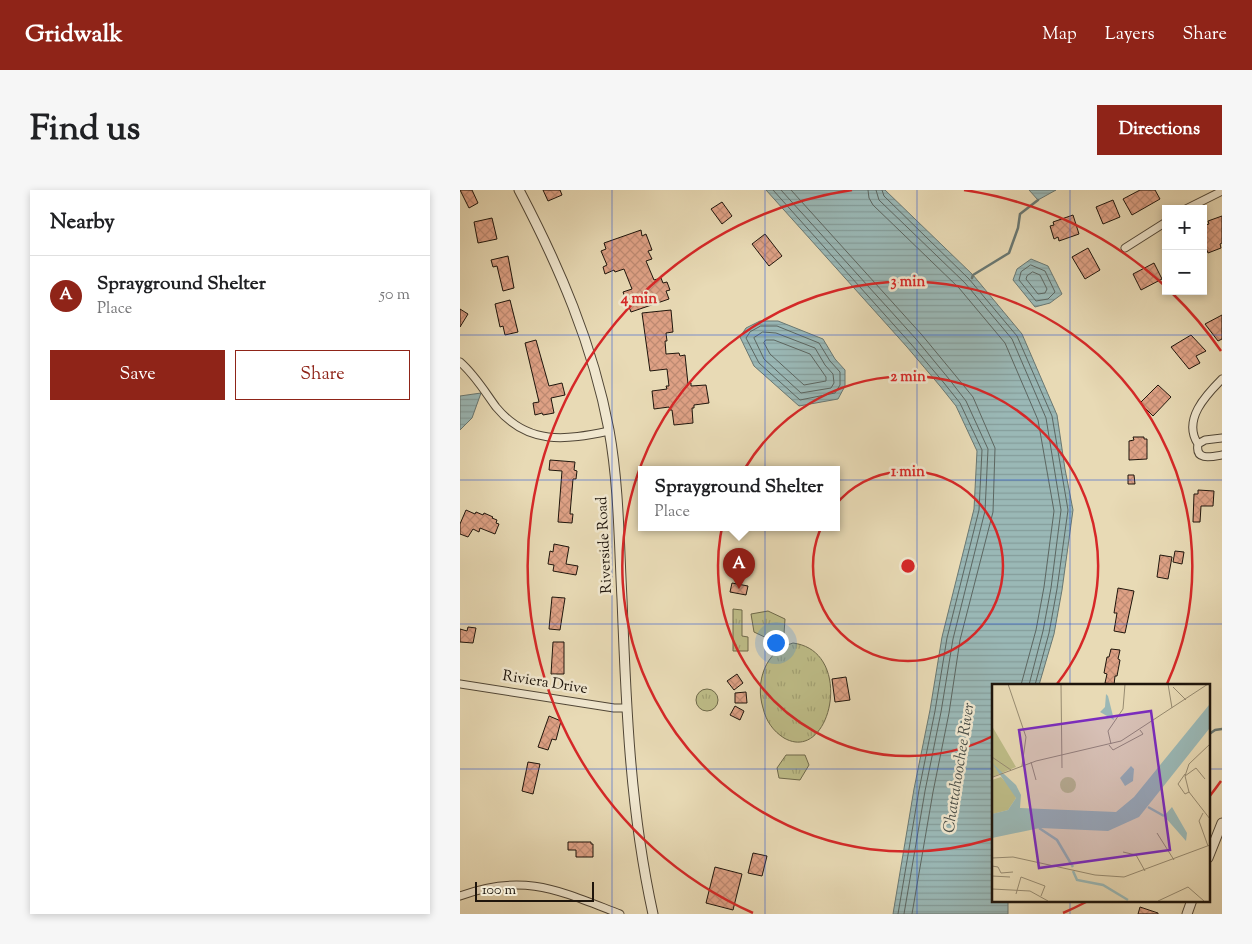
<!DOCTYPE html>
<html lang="en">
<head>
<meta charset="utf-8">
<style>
  :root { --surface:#fff; --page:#f6f6f6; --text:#202124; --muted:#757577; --line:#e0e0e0; --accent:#8f2418 }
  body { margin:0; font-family:"Sorts Mill Goudy",serif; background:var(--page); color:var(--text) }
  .controls { position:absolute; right:15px; top:15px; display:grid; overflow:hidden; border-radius:0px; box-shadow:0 2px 8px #0003 }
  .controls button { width:45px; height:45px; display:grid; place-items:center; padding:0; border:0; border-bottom:1px solid var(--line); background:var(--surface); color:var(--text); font:25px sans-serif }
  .scale { position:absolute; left:15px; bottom:12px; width:119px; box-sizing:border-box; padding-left:5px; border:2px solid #1e150c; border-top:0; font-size:14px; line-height:18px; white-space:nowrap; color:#1e150c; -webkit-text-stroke:4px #f0e7cf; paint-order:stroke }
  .you { position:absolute; left:315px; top:452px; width:18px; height:18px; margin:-12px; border:4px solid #fff; border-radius:50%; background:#1a73e8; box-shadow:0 0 0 8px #1a73e833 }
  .badge { display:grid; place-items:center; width:32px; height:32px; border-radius:50%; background:var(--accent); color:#fff; font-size:16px; font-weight:700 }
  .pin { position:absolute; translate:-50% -41px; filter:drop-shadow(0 1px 2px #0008) }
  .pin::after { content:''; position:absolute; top:26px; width:18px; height:15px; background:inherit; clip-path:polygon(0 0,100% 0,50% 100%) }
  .popup { position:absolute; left:178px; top:276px; width:202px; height:65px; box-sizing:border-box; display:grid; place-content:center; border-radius:0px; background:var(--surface); filter:drop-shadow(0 1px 4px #0005); font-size:16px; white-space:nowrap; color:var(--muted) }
  .popup b { font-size:19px; color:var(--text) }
  .popup::after { content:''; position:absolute; left:50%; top:100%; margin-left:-10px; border:10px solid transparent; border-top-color:var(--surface) }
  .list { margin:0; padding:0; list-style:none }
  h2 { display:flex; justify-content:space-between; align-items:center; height:65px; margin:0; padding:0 20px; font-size:21px }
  h2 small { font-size:16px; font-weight:400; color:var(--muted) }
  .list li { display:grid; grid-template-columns:32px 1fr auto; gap:15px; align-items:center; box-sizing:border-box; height:80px; padding:0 20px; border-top:1px solid var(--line) }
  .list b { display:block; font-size:19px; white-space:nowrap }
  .list p { margin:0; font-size:16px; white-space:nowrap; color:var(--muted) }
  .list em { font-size:16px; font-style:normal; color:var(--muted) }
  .actions { display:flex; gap:10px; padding:15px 20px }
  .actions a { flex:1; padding:11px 0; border:1px solid var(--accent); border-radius:0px; text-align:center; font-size:18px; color:var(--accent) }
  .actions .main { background:var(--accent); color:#fff }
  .map { position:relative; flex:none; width:762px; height:724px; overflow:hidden; border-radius:0px }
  header { display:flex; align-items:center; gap:30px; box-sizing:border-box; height:70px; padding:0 25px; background:var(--accent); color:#fff }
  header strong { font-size:24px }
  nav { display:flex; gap:28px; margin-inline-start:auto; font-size:18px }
  .intro { display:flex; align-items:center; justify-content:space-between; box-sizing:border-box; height:120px; padding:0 30px }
  h1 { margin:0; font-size:35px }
  .button { padding:12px 22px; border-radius:0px; background:var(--accent); color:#fff; font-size:18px; font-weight:700 }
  main { display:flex; gap:30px; padding:0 30px }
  aside { flex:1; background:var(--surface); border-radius:0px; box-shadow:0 2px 8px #0003 }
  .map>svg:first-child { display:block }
  .grass { fill:url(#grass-tufts); stroke:#6e694a }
  .water { fill:url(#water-rules); stroke:#687772 }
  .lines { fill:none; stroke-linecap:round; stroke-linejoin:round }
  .shore { stroke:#5c6661; stroke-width:1 }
  .stream { stroke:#687772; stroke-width:2.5 }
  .building { fill:url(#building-cross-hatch); stroke:#1e150c }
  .minor-casing { stroke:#504636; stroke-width:9 }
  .tertiary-casing { stroke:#504636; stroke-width:11 }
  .minor { stroke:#f0e7cf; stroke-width:7 }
  .tertiary { stroke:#f0e7cf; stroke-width:9 }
  .grid { fill:none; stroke:#1d4ed8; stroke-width:1; stroke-opacity:0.55 }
  .ring { fill:none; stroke:#d62828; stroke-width:2.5 }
  .labels { text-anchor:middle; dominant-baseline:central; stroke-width:5; stroke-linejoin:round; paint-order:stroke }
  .street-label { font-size:15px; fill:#1e150c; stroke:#f0e7cf }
  .water-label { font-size:16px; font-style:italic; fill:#494e48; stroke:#f0e7cf }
  .inset-river { fill:none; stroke:#9ab8b6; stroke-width:2.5 }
  .inset-road { fill:none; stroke:#978b71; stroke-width:1 }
  .view { fill:#7b2cbf; fill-opacity:0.15; stroke:#7b2cbf; stroke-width:2.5 }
  .inset-edge { fill:none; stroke:#1e150c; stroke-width:2.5 }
  .centre { fill:#d62828; stroke:#f0e7cf; stroke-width:2.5 }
  .ring-label { font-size:15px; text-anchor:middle; font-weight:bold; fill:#d62828; stroke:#f0e7cf; stroke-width:5; stroke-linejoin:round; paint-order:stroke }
</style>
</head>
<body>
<header>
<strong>Gridwalk</strong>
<nav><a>Map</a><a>Layers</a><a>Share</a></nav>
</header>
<div class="intro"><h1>Find us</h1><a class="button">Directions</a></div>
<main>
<aside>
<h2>Nearby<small></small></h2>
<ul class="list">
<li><span class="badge">A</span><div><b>Sprayground Shelter</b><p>Place</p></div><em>50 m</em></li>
</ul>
<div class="actions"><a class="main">Save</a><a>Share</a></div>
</aside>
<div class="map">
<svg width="762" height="724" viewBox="0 0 762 724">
  <defs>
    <pattern id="grass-tufts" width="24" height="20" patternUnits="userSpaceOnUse" patternTransform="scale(1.25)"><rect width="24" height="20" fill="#bebd88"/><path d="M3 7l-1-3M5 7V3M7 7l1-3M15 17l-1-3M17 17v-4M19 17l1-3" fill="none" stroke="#a3a274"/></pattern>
    <pattern id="water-rules" width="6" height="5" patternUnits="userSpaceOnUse" patternTransform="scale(1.25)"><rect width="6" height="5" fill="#9ab8b6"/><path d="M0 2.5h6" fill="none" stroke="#849d9b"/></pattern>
    <pattern id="building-cross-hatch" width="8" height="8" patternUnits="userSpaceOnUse" patternTransform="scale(1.25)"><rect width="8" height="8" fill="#dea185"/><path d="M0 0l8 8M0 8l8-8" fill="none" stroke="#be8a72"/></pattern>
  </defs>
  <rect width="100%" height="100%" fill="#e8dab5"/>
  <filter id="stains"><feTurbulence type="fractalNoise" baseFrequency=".004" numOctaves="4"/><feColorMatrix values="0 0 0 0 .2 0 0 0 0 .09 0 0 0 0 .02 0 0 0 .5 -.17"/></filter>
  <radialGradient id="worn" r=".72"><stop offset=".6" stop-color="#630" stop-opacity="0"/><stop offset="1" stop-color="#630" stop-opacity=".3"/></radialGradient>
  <path class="grass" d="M273,419L282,420V446L288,447V461H273Z
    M308,421L325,429L324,444L313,451L294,442L291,424Z
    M333,453C396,461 371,575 324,548C313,541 306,531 303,518C295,492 305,461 333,453Z
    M236 510a11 11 0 1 1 22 0a11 11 0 1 1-22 0Z
    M326,565H345L349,575L340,590L319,588L317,578Z"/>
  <path class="water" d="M306,0H425L513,85L562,144L597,225L605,279L613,320L602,400L594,444L579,495H533V710H548V724H433L454,599L470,520L482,447L514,319L517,261L496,216L480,196L447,157Z
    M569,0H596L578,10Z
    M571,69L588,76L602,104L590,113L575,117L553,90L557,79Z
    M300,131H318L363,149L375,169L385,180V196L378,209L339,216L294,176L280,147L286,138Z
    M21,203L12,228L0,240V206Z"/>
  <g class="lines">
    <path class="shore" d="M313,0L451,154L484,193L500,213L522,260L519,320L487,448L475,521L459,600L438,724
      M321,0L456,149L489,189L506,211L528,259L525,321L493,449L481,522L465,601L444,724
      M331,0L462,145L495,185L513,207L535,258L533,322L500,450L489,523L473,602L452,724
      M408,0L409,8L413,15L499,98L545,153L578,230L594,321L584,397L576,440L561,495
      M416,0L419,10L505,93L552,149L586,228L601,320L591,398L583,441L569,495
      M422,0L424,6L509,89L557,146L592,226L608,320L597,399L589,443L575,495
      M571,75L585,81L595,102L588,109L576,111L559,90L561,82Z
      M573,82L580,85L587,99L585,103L578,104L566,89L567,86Z
      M301,136H317L359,153L370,171L380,182V195L375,203L340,210L299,173L286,148L290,142Z
      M303,142L316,143L355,158L365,175L373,184L374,193L371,198L341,203L304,169L294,148Z
      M306,150H314L350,164L366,187V191L344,195L310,164L304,153Z"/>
    <path class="stream" d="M512,88L513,85L549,63L558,38L560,24L578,10
      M748,545L755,540L762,539"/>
  </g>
  <path class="building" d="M0,0H12L18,13L9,18Z
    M83,0H100L102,5L88,11Z
    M680,0H695L700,9L672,25L663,9Z
    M653,10L660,27L643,34L636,17Z
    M262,12L272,26L262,34L251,19Z
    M613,25L619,44L599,51L598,47L594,49L590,36L594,35L593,32Z
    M762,26V53L760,54L761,58L748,63L743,50V36L749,34L748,31Z
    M32,28L37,49L18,53L14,32Z
    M181,40L182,46L186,44L192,60L188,61L192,69L186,71L194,90L201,88L203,93L207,92L210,100L206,101L209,109L171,122L163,102L172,99L164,79L155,82L154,80L145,84L143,77L147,75L141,61L146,59L144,53Z
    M305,44L322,66L309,76L292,54Z
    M628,58L640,80L625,89L612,67Z
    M48,66L54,98L43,101L37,76L33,77L31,70Z
    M694,73L702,89L681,100L673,84Z
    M50,110L58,142L45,145L43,136L40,137L35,114Z
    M0,119L8,124L0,137Z
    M211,120L213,142L206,143L207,151H205L206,164L219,163L220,166L225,165L228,194L231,193V196L246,195L249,213L234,215V218H232L233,233L214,235L212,220H210L209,217L194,219L192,201L207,199L206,196H209L207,179L190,181L182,123Z
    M762,125V149L758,151L745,134Z
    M731,145L746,161L736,166L740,173L729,179L711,157Z
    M76,150L89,196L102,193L105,205L91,208L94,223L83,225L82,223L75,225L73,213L79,212L65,153Z
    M698,195L711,207L693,226L680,213Z
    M673,247H684V249H687V269L669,270V251L674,250Z
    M90,270L115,272L114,280L117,281L116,289H113L110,324H113L112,333L98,332L102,281L89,280Z
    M668,285H674L675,294H668Z
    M738,300L754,301L753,316H741L740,332H733L734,304H738Z
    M6,320L15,324L16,322L23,325L24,323L33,327L32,328L37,330L36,333L39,334L35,344L20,338L19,342L13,339L8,347L0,344V334Z
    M94,354L109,357L106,374L118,376L116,385L93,381L94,375L88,374L90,361L93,362Z
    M715,361L724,362L722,374L713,372Z
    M700,365L712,367L708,389L697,387Z
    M272,393L288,396L286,405L270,402Z
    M658,398L674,401L665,443L654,441L657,423H654Z
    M92,407L105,408L100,440L89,439Z
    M8,437L16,438L13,453L0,452V439L7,441Z
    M93,452H104V484H91Z
    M651,459L660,460L658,469L660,470L657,486H655L654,495L645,493L647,484L644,483L647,467H649Z
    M277,484L283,493L274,500L267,491Z
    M386,487L390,510L375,512L372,489Z
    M286,502L287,513H275V503Z
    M275,516L284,521L280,530L270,525Z
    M89,526L101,531L96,550L92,549L88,560L78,557Z
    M68,572L80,574L73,604L62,601Z
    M108,652H131V654H133V667H116V660H108Z
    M293,663L307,666L302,686L288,683Z
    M255,677L282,684L273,720L246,713Z
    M680,717L698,723V724H678Z"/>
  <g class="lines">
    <defs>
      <path id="minor" d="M726,19L762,1
        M665,58L706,32
        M0,172C15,185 25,202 36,217C68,256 106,250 149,241
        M762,248L745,250L738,254C735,271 751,267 762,265
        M738,254C722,230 746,205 762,189
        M0,494L154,518H166
        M0,706C64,682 100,701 160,724"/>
      <path id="tertiary" d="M59,0C99,76 133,155 149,240C159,295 159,353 162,409C166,515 170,620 193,724
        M748,668L762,633
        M727,724L732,710"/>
    </defs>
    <use href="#minor" class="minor-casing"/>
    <use href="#tertiary" class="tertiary-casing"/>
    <use href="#minor" class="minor"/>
    <use href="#tertiary" class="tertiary"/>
  </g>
  <path class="grid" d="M152,0V724M305,0V724M457,0V724M610,0V495M0,145H762M0,290H762M0,434H762M0,579H533M748,579H762M610,710V724"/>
  <g class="ring">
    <circle cx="448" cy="376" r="95"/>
    <path d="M533 546A190 190 0 1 1 597 494"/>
    <path d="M531 649A285 285 0 1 1 707 494"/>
    <path d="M761 591A380 380 0 0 1 749 607M626 712A380 380 0 0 1 603 723M293 723A380 380 0 0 1 392 0M504 0A380 380 0 0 1 705 96M712 103A380 380 0 0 1 761 161"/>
  </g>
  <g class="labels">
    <g class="street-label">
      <text transform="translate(145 355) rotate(-93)">Riverside Road</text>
      <text transform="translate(85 493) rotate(9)">Riviera Drive</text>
    </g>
    <g class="water-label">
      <text transform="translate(500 578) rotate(-81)">Chattahoochee River</text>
    </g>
  </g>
  <g transform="translate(532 494)">
    <rect width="218" height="218" fill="#e8dab5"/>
    <path d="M0,42L24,83L0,93ZM68 101a8 8 0 1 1 16 0a8 8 0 1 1-16 0Z" fill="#bebd88"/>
    <path d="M9,93L22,107L24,114L16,126L1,130L0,96Z" fill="#bebd88"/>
    <path d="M114,10L116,12L122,36L108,28L113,23ZM217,21V45L147,133L116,147L48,144L0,154V130L16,126L24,114L0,79L24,101L29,111L28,124L124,128L142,113ZM139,82L142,85L141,97L133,102L128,94ZM180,123L195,149L194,157L172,132Z" fill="#9ab8b6"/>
    <path class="inset-river" d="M156,123L172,132M47,144L65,156L81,183M81,187L85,196L111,201L136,216"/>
    <path class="inset-road" d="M16,0L34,53L30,82M69,0L70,84M176,0L180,24M181,3L194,16M119,60L116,47L131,25L133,0M218,60L197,80L193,92L197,108L218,135M117,61L121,66L151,50L148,46M0,73L19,86M39,78L44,96M193,90L186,100L193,110L197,108M193,92L204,84L213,95M1,93L44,77L129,57L216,0M211,129L207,137L216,162M165,149L182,176M131,168L144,171L153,187M0,174L21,173L103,191L132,193L218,161M0,182L6,183L9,189L21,188M0,192L18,193M0,205L38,207L56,217M24,210L29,193L53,202L49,212M166,217L196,203L212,217"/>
    <path class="view" d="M159,27L178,166L47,184L27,46Z"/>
    <rect width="218" height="218" class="inset-edge"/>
  </g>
  <circle cx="448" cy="376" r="8" class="centre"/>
  <g class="ring-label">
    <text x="448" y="96">3 min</text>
    <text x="179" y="113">4 min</text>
    <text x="448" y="191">2 min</text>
    <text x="448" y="286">1 min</text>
  </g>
  <rect width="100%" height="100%" filter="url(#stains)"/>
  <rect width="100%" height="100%" fill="url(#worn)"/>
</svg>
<div class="controls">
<button>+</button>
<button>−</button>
</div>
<div class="scale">100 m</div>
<div class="you"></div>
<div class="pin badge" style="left:279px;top:399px">A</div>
<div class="popup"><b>Sprayground Shelter</b>Place</div>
</div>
</main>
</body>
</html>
